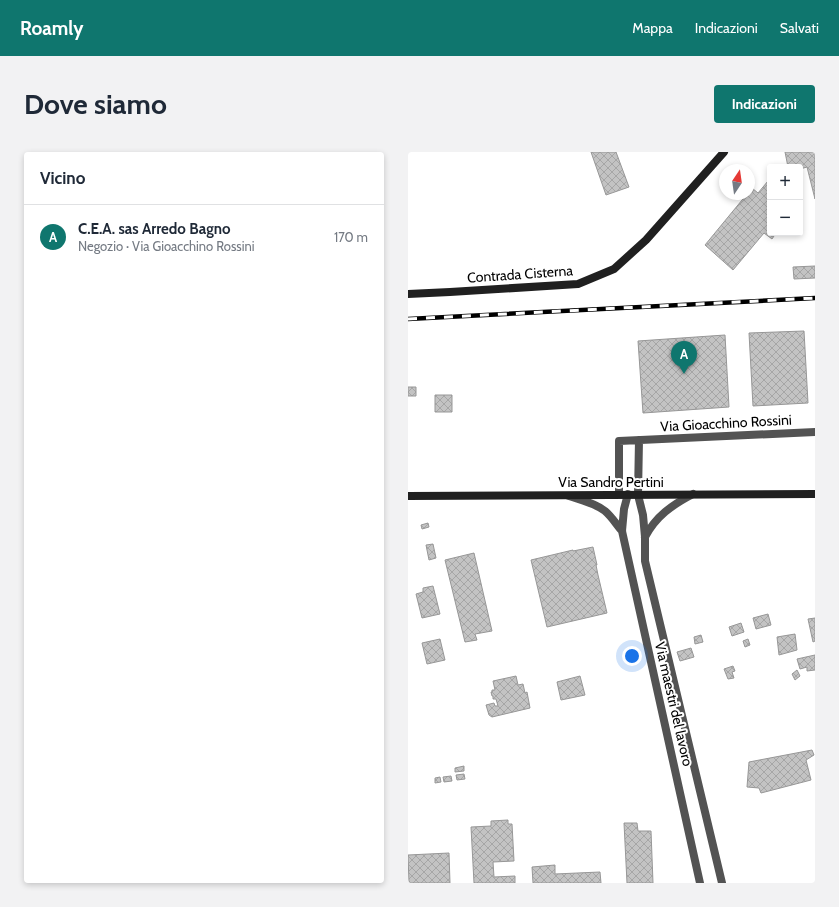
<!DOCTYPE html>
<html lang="it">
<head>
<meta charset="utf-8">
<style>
  :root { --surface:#fff; --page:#f2f2f3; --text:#1f2937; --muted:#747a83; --line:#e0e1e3; --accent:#0f766e }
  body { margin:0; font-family:Cabin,sans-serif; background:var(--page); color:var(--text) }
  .controls { position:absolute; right:12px; top:12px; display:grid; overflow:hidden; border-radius:4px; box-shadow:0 2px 6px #0003 }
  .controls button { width:36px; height:36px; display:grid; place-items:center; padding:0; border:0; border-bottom:1px solid var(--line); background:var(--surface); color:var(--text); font:20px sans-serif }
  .compass { position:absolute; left:311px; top:12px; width:36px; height:36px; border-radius:50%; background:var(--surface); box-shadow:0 2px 6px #0003; rotate:13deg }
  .you { position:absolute; left:224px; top:504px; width:14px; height:14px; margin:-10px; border:3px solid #fff; border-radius:50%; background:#1a73e8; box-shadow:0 0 0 6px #1a73e833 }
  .badge { display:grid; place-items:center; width:26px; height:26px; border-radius:50%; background:var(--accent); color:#fff; font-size:13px; font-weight:700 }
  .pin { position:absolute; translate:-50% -33px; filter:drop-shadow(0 1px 2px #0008) }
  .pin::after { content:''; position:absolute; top:21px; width:14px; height:12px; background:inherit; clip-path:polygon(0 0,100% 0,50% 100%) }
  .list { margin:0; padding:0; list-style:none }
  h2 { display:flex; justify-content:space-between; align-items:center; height:52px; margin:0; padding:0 16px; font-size:17px }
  h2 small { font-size:13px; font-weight:400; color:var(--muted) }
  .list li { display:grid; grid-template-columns:26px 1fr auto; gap:12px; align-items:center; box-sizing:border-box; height:64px; padding:0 16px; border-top:1px solid var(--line) }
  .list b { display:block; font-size:15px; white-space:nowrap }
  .list p { margin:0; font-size:13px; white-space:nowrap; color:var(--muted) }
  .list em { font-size:13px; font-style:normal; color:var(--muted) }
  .map { position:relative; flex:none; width:407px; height:731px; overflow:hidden; border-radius:4px }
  header { display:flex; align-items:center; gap:24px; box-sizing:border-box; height:56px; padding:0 20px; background:var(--accent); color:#fff }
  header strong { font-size:19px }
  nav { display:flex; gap:22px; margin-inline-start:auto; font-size:14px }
  .intro { display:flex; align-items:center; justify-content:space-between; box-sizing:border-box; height:96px; padding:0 24px }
  h1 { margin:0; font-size:28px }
  .button { padding:10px 18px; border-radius:4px; background:var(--accent); color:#fff; font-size:14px; font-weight:700 }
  main { display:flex; gap:24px; padding:0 24px }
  aside { flex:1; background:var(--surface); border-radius:4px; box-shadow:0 2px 6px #0003 }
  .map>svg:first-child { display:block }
  .building { fill:url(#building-cross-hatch); stroke:#979797 }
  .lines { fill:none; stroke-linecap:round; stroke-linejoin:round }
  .minor { stroke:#535353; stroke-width:8 }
  .secondary { stroke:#202020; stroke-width:8 }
  .rail-casing { stroke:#000; stroke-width:4.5 }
  .rail { stroke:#fff; stroke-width:3; stroke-dasharray:9; stroke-linecap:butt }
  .labels { text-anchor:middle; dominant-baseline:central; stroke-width:4; stroke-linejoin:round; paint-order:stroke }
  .street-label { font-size:14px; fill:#000; stroke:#fff }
</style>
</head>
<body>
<header>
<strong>Roamly</strong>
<nav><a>Mappa</a><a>Indicazioni</a><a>Salvati</a></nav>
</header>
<div class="intro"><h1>Dove siamo</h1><a class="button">Indicazioni</a></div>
<main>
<aside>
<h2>Vicino<small></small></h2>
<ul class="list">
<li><span class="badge">A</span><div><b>C.E.A. sas Arredo Bagno</b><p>Negozio · Via Gioacchino Rossini</p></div><em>170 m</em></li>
</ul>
</aside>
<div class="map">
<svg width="407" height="731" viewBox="0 0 407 731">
  <defs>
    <pattern id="building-cross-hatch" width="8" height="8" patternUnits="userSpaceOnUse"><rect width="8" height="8" fill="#c3c3c3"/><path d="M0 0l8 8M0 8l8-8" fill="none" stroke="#a6a6a6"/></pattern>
  </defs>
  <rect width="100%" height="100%" fill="#fff"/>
  <path class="building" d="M183,0H208L221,35L198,43Z
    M377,0H407V47L399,15L392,17V15H380Z
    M360,29L362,31V81H368L364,87L356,81L325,118L297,93L339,42H341V40L344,36L350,41Z
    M407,114V126L386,127L385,115Z
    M396,179L400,251L345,254L341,181Z
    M317,183L321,255L235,261L230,189Z
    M0,235H8V244H0Z
    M27,243H44V260H27Z
    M20,371L21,375L14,377L13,373Z
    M25,392L28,406L21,408L18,393Z
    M185,395L189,413H188L190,423L199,461L139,475L123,408L165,398V399Z
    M66,401L84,479L67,482L69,488L57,490L37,408Z
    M25,434L32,462L14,466L8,442L15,440V436Z
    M360,462L363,473L348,477L345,466Z
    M407,466V489L405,490L400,467Z
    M333,471L336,480L324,484L321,475Z
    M387,482L389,498L371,503L369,485Z
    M293,483L295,490L287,492L286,485Z
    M32,487L37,508L19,512L14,491Z
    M340,487L342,493L337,495L335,489Z
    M283,496L286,505L272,509L269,500Z
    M407,503V518L399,519V515L392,517L389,507Z
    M325,514L327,519L324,520L326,526L320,527L316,517Z
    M389,518L392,524L387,528L384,522Z
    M108,524L110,533L115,532L117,541L119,540L122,556L84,565L81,563L78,553L86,551L87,554H90L88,547H85V544H84L83,540H84V538H87L85,529Z
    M172,524L177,543L153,548L149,530Z
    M404,598L406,603L398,608L403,628L353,641L351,636L339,635L341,610Z
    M56,614V619L47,620V616Z
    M56,622L57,627L49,628L48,623Z
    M43,624L44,629L36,630L35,625Z
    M32,625L33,630L27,631V626Z
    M100,668V672H104L106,709L85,710L86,725L107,724V731H66L63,675L83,674V669Z
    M216,671H229L230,679H243L245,731H219Z
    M41,701L42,731H1L0,703Z
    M147,713V722L192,720L193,731H125L124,715Z"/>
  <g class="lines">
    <path class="minor" d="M231,288L230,343L235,363L237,385V409L314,731
      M211,342V289L407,280
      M220,342L216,357L214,379L292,731
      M161,344C173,348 187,351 197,359C204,365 208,372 214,379
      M237,385C248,364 264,353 285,342"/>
    <path class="secondary" d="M0,142L42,140L170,132L206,117L238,88L316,0
      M0,344L407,342"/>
    <defs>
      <path id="rail" d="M0,167L407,146"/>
    </defs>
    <use href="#rail" class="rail-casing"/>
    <use href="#rail" class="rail"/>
  </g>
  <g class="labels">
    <g class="street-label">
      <text transform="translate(112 122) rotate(-4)">Contrada Cisterna</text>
      <text transform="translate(318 271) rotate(-3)">Via Gioacchino Rossini</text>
      <text x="203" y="330">Via Sandro Pertini</text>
      <text transform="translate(266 552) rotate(77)">Via maestri del lavoro</text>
    </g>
  </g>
</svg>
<div class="controls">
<button>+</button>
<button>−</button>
</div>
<svg class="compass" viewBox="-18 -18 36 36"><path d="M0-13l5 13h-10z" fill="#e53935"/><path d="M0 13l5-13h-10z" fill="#747a83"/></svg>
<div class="you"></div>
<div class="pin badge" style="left:276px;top:222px">A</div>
</div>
</main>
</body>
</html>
